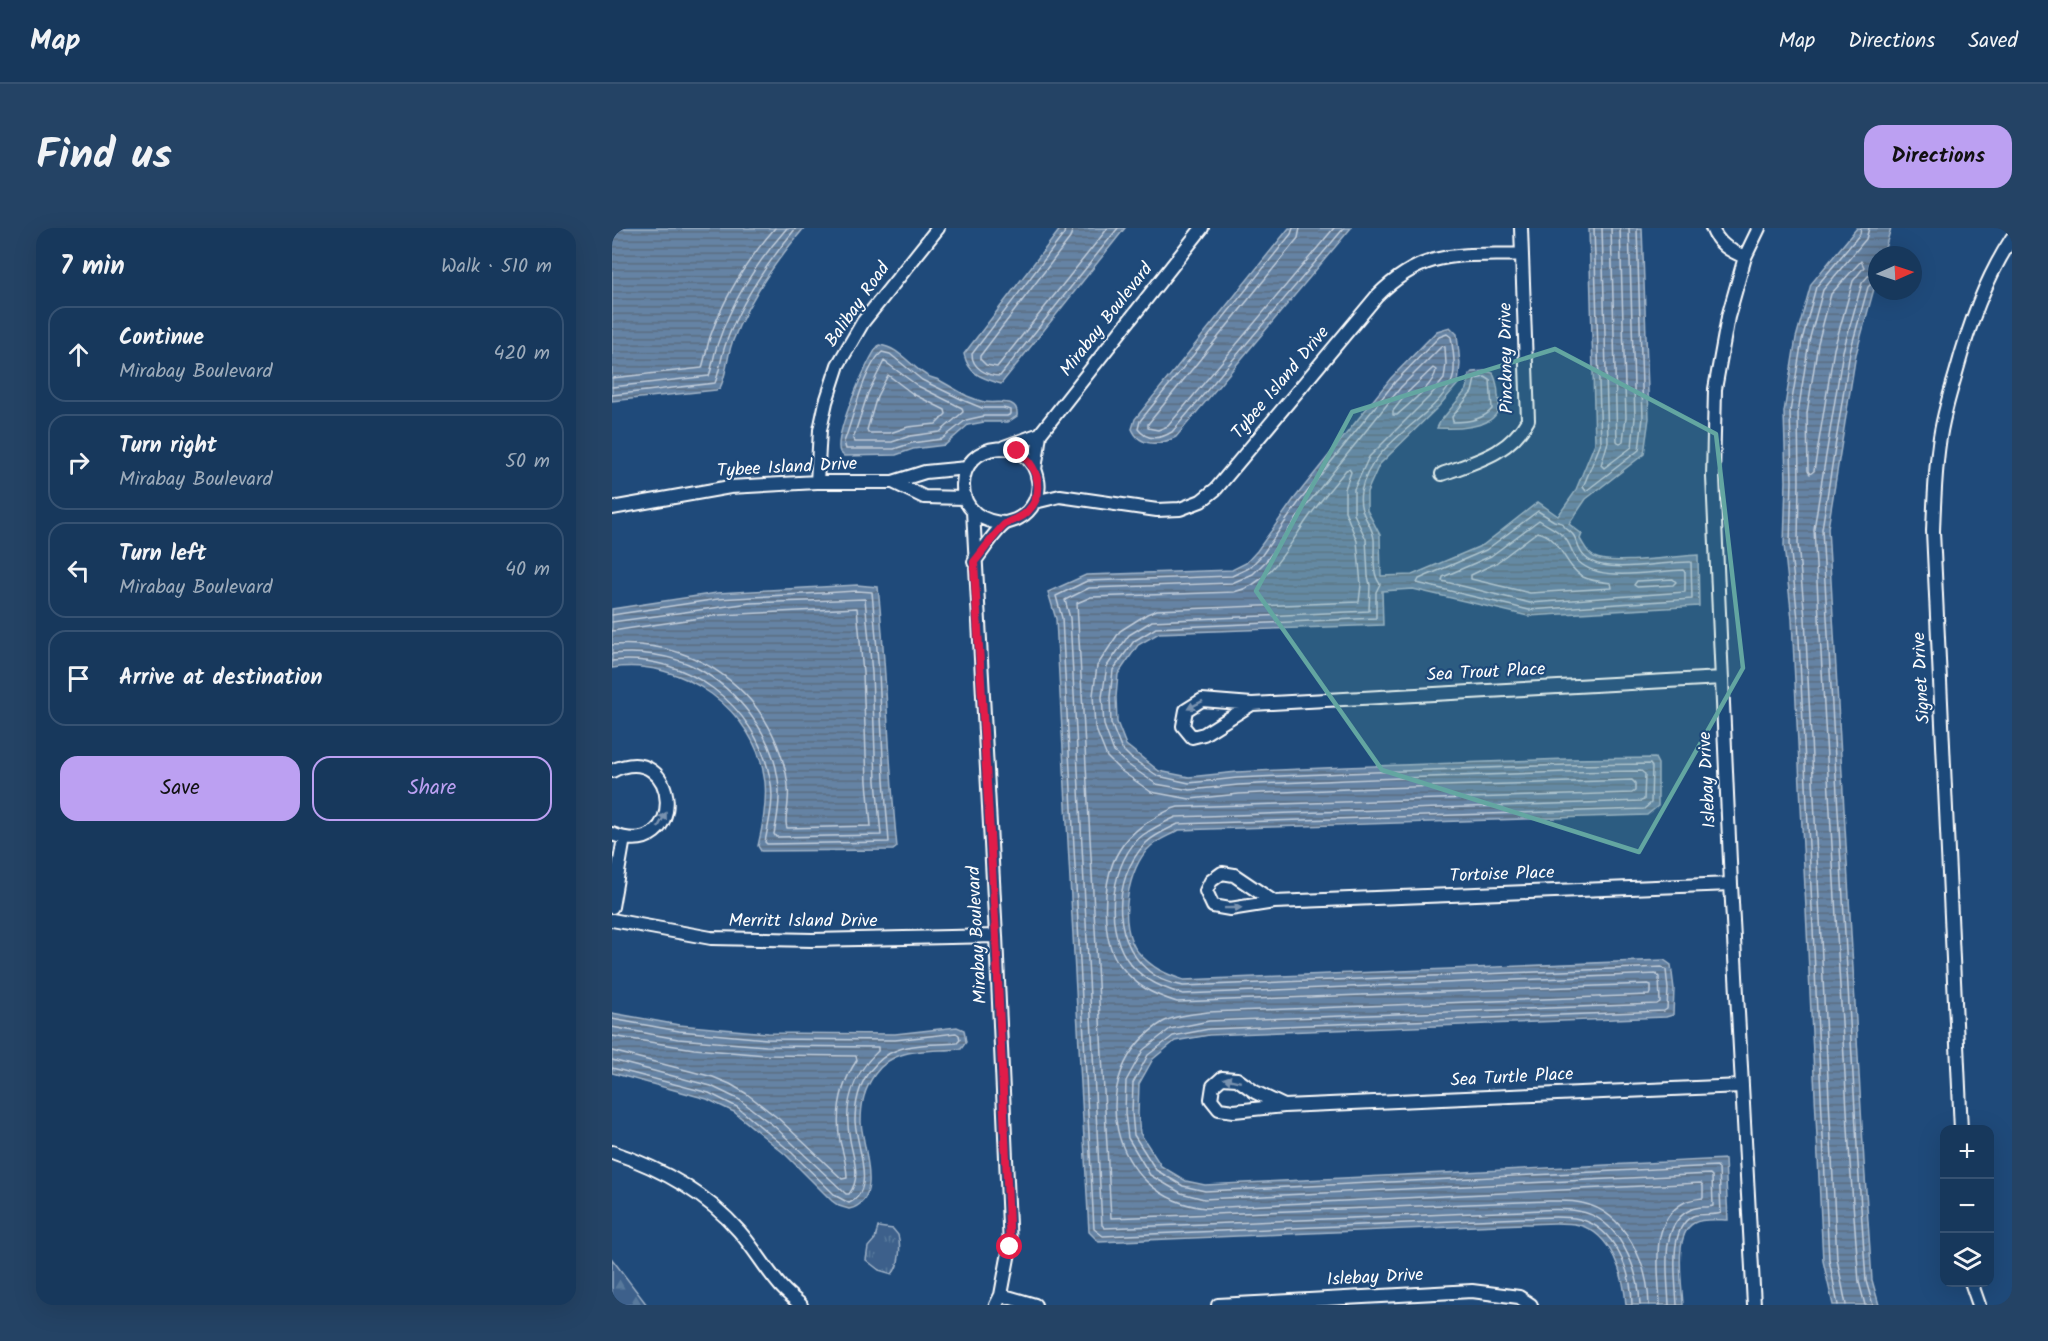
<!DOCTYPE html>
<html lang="en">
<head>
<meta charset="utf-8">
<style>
  :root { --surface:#17385c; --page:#244365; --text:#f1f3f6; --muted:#9eacbb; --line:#365272; --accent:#bca0f2 }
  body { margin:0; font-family:Kalam,sans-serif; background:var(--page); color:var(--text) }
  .controls { position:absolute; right:18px; bottom:18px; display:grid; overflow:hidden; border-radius:12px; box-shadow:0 6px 24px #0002 }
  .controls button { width:54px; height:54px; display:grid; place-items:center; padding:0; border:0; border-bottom:2px solid var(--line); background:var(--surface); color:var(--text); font:30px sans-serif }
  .compass { position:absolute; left:1256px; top:18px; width:54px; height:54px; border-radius:50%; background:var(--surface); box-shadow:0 6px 24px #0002; rotate:87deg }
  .stop { position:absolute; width:18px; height:18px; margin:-14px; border:4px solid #e11d48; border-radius:50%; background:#fff }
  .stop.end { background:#e11d48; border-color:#fff; box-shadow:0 2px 6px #0008 }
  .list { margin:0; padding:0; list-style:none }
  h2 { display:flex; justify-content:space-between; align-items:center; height:78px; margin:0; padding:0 24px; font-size:26px }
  h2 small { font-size:20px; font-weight:400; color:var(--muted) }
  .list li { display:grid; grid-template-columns:39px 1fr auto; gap:18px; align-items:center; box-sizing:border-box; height:96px; margin:0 12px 12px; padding:0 12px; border:2px solid var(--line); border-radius:18px }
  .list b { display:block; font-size:22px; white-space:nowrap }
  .list p { margin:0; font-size:20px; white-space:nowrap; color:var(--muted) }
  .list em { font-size:20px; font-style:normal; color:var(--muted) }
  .actions { display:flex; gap:12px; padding:18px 24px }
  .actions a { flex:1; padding:14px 0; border:2px solid var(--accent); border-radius:18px; text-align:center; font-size:21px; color:var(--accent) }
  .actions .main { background:var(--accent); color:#111 }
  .icon { flex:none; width:33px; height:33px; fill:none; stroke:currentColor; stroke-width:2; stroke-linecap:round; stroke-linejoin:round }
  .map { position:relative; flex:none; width:1400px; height:1077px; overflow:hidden; border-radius:18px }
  header { display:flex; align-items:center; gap:36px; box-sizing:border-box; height:84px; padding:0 30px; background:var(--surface); border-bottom:2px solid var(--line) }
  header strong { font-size:28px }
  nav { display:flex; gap:33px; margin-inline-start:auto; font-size:21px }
  .intro { display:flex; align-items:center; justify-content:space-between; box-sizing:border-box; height:144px; padding:0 36px }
  h1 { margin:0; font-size:42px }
  .button { padding:15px 27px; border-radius:18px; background:var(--accent); color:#111; font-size:21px; font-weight:700 }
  main { display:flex; gap:36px; padding:0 36px }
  aside { flex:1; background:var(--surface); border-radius:18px; box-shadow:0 6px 24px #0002 }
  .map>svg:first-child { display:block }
  .forest { fill:url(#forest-firs); stroke:#9eb0c5; stroke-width:1.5 }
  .park { fill:url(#park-tufts); stroke:#9eb0c5; stroke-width:1.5 }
  .water { fill:url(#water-rules); stroke:#a3b5c8; stroke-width:1.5 }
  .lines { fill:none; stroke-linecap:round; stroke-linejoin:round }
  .shore { stroke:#c1cddb; stroke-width:1.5 }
  .street-casing { stroke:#fff; stroke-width:16 }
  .street { stroke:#1f4a7a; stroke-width:12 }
  .oneway { fill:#7992af }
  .route { stroke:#e11d48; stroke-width:8 }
  .marked { fill:#63a6a1; fill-opacity:0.2; stroke:#63a6a1; stroke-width:4.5; stroke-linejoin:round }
  .labels { text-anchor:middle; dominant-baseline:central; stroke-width:4.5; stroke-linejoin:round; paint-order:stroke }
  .street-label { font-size:18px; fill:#fff; stroke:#1f4a7a }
</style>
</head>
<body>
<header>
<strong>Map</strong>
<nav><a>Map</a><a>Directions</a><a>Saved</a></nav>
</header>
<div class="intro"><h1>Find us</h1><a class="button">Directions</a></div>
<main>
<aside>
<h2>7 min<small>Walk · 510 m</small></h2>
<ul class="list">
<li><svg class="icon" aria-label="ahead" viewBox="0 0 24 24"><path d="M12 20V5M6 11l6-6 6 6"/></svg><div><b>Continue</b><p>Mirabay Boulevard</p></div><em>420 m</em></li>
<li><svg class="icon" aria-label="right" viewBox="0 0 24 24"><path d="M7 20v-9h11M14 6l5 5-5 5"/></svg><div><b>Turn right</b><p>Mirabay Boulevard</p></div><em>50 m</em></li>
<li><svg class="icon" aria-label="left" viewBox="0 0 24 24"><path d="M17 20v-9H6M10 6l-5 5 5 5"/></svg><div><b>Turn left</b><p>Mirabay Boulevard</p></div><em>40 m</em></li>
<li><svg class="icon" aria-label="arrive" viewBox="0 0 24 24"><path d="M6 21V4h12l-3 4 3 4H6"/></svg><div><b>Arrive at destination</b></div></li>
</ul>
<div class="actions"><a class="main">Save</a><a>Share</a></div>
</aside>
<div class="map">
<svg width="1400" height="1077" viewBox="0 0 1400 1077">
  <defs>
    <pattern id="forest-firs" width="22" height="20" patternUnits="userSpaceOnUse" patternTransform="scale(1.5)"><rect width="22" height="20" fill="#3c618b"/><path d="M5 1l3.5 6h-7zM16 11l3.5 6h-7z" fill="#59799c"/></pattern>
    <pattern id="park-tufts" width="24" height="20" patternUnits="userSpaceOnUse" patternTransform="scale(1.5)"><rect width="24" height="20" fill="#3c618b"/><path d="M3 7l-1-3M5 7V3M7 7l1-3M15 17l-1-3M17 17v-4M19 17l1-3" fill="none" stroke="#59799c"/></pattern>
    <pattern id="water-rules" width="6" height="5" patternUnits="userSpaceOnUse" patternTransform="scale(1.5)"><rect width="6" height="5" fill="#6583a4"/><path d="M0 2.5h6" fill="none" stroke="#5b6d81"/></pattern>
  </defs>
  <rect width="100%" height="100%" fill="#1f4a7a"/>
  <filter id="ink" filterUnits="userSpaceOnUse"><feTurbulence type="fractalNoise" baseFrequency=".0167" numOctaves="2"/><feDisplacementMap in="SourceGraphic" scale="12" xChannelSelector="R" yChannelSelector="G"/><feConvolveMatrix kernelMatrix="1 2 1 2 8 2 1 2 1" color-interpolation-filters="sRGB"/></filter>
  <g filter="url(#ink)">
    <path class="forest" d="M0,1031L35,1077H0Z"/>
    <path class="park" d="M266,999L281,1001L286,1007C289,1018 288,1038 280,1046L267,1042L254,1032L256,1019L263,1011Z"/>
    <path class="water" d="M0,0H192C163,34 136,72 120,115C115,129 115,146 108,160L104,162L0,173Z
      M449,0H513L389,156C370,150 357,147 352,126Z
      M677,0H739L564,209C548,217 528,220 520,201L523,191Z
      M977,0H1030L1037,190L1032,226L974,271L957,296L970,306L968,311C972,317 975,325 982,329C999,338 1064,328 1086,327L1087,378L916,388L801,361L770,363L771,397L547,405L526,417L506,446L504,469L505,494L514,517L547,543L577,549L625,544L734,539L954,531L1043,530L1046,536V578L1035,587L567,602C559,607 547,611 539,618C515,639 505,699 526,724C540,740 553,746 572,752L1052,732L1059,737L1062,761L1061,787L1054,789L597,807L563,813L541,831L527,856L526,886L528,905L549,938L574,953L593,957L1113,931L1116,992C1107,992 1090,990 1082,995C1061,1006 1070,1056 1071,1077H1014C1012,1047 1000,1006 967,997C950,993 929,996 911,996L487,1014L477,1004L444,391L436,364L474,347L620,342L634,335L645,323L682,271L779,150L825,103L838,99L845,106L848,136L846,156L827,178L767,237L755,264V282L768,307L769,348L800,347L871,317L926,274L946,288L963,264L983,215Z
      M1245,0H1279L1271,27H1265V50L1244,126L1216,300L1252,934L1260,1052L1267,1077H1221L1211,1033L1180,391L1172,317L1174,253L1172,184L1184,110L1199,56Z
      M267,117C287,119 298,138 314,147C318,150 323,150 327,152C336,157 346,163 355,168C361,170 367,173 373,174C386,176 407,169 405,188L396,194H372L356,197L333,217L301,221L284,227L232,228L228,224C221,210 255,130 267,117Z
      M874,143L881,145C884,152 886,160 886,168C887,172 888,178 886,182C880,201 841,201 825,200L828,194L855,161L857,147L860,144Z
      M245,357L266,359C275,446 276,532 285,619L281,622L149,623L146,618C151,597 155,576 153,554C145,483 70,429 0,440V381L105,365Z
      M0,785L67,797L155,805L283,806L345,799L352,802L354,814L349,821C329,823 307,821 289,827C278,830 269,838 263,846C252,861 249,876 249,894C250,917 273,974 237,981L227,978L220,973L174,927L122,884L95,871L0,845Z"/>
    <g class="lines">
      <path class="shore" d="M453,0L452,6L360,126C360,140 375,148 388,148L506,0
        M461,0L458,10L368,128V131L374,137L385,139L496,0
        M681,0L679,6L528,193L526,201C535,213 548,211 560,204L732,0
        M688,0L686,10L536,196V200L546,202L556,198L722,0
        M982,0L989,215L971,259L974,263L1027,222L1031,190L1025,0
        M990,0L996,214L989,237L992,240L1020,219L1023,190L1017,0
        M999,0L1005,213L1008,216L1011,213L1014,189L1008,0
        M1249,33L1252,39L1241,53L1222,121L1202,243L1198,246L1196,243L1195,185L1206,115L1219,66Z
        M270,124L278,126L310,152L353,173L370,180H391L399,182V186L395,188H372L354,192L330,211L300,215L282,221H234L232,214C241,191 252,139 270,124Z
        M272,133L306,158L350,180L351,184L328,204L298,208L280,214H243L241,211L256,165Z
        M821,140L824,142C823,156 796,177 785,187H781V183L796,164Z
        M276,147L301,166L333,182L334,186L324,196L296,199L278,205H256L255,202L265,168Z
        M873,149L878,152L880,181C871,192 854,194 841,194L840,189L860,164L863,151Z
        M0,150L90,140C93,130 95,119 98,109C112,70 136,31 163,0
        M0,159L97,148C101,137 102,124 107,112C121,72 147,32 175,0
        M0,167L103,155C108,143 109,128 114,115C129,73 156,34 184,0
        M926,283L942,293L950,295C953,302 959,303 962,308C966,315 966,323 973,329C993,348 1051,333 1079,334L1080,371L917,382L805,355L807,351L874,322Z
        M927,292C936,298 946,302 953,310C959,317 960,327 967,334C989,355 1042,343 1071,342L1073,344V364L918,375L830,353L831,349L879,328Z
        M925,304C949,308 951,337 971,349C979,353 990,354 999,355L1000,360L918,365L859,351V347L884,335Z
        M1061,351L1064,354L1061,357L1025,359L1022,357L1025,353Z
        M0,387L106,371L245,363L260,364L267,444L272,552L277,614L155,616L153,614C157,593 163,571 158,550C144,477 74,424 0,433
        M0,394L138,375L253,371L260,445L264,553L269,607L164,609L162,606C166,588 169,570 166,551C160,505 125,462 85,440C60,427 28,423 0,426
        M0,403L108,387L245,380L251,445L255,554L259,598L175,600C172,592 176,582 176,573C177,564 176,554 174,545C155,462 85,411 0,417
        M0,791L67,803L155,811L283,812L344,805L347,807L348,812L345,815C326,817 304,815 285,822C273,826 264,835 256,845C246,860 243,875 243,893C244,916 265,963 237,975L224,968L178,923L125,879L97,865L0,840
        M0,799L66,811L154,818L266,819V823C240,847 231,878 238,912C241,930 250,950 237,966H234L162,898L128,872L99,858L0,832
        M0,808L82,821L154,827L244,828L245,832C228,857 223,883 228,913C231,925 235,937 235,950L230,951L167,891L135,866L118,856L101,849L0,823
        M1020,1077C1020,1045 1003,999 967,991C950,987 929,990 911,990L491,1008L482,1001L450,390L444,368L475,353L620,348L637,340L650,327L687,274L783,154L827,109L835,106L839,109C841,122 845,143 839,155C817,194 758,215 749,264C745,286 760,294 762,311C763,325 759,345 768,356L764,364V390L544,400L522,413L501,442L498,469L499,495L509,520L519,530L546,548L577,555L625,550L734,545L954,537L1038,536L1040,539L1039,575L1032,581L566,596C556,601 542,607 534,615C498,652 499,721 545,749C552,754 563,756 571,758L1050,739L1054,742L1056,761L1055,781L1052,783L597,801L561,808L536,827L521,855L520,885L522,907L544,942L571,958L593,963L1105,938L1107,941L1109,985C1101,988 1089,985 1081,988C1055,1000 1064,1053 1065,1077
        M1028,1077C1027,1042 1007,989 966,983C948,980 929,982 911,983L493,1000L490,997L458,390L453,372L477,360L620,355L641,346L655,332L693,279L789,159L830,118L833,119L834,136L832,151L817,169L757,229L742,261V286L754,311L756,348L758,357L757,383L540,393L517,407L495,438L490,469L492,497L502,524L515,536L544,556L578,562L626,557L734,552L954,544L1029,543L1033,546L1032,572L1029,573L564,589C553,594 541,600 531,607C499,631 492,697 514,730C527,750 549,760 571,766L1044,746L1047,749L1048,774L1045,776L597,793L558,801L531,822L514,853L513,885L516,910L538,947L569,965L592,971L1098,946L1100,948L1101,978C1094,980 1085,978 1078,982C1046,997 1056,1048 1057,1077
        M1037,1077C1036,1037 1014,984 970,975C959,972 948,973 937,973L499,990L465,375L479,369L622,364C660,356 678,314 699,286C710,271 722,256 734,242L737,241L739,244L733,261V283L745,313L749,357L747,374L545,382L535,386L508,403L485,438L481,467L483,499L495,529L508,542L539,564L578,571L627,566L735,561L1020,552L1023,555V563L1020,565L566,579C557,581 549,586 541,591C500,614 491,650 494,694C495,709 498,725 508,737C525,759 540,766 565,774L1036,756L1039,757V765L1037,767L596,784C583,786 563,787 551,794C469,844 498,971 594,980L1089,955L1091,958V970C1085,971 1079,971 1073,974C1036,993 1047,1043 1048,1077
        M1226,1077L1217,1032L1186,391L1178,316L1180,253L1178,184L1190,112L1204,59L1248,6L1249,0
        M1234,1077L1225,1031L1193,390L1186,316L1187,253L1186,185L1197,113L1211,62L1254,11L1257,0
        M1253,1077L1247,1054L1238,935L1202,301L1231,123L1250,55L1256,48L1265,46
        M1261,1077L1254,1053L1246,935L1210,301L1238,124L1256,59L1260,55L1265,54"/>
      <defs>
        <path id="street" d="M1100,0C1106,16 1118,23 1133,29
          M392,219L428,206
          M423,242L428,206L590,0
          M830,246C865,233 897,226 916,192L909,0
          M205,254L208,202L214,174L226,137L251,94L326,0
          M281,254L312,269L353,270
          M423,274L448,268L545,282L568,281L589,273L604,261L765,68C813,20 848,28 910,26
          M0,280L118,259L205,254H281L313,244L355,240
          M361,283L384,708L398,1019L389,1067L384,1077
          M362,334C371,323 383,302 394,295C398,293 403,293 407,290C420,283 429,267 426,252C419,206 350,212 351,258C351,283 372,295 394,295
          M640,476L592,506L580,509L571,498L574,482L590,472L640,476L1110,450
          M0,543C69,509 77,636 0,606
          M662,674L622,647L610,645L599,653L594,663L601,678L618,681L662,674L1119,656
          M0,679L12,610
          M0,692L99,710L200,712L384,708
          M672,878L643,864L625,851L610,850L601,858L599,871L607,881L622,883L672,878L1129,858
          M1349,902L1321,303C1322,274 1323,245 1327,216C1330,192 1337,168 1344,145C1357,97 1373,52 1400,10
          M0,924C48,940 93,964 127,1003C141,1019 152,1038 166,1055C172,1063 181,1070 189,1077
          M1359,1054L1367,1077
          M389,1067L423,1077
          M606,1077L860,1063L907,1069L919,1077
          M1142,1077L1119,656L1101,249L1103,161L1116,89L1133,29L1147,0"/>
      </defs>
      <use href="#street" class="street-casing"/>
      <use href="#street" class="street"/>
    </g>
    <defs><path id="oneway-solid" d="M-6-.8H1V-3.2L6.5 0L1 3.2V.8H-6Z" transform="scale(1.5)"/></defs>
    <g class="oneway">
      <use href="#oneway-solid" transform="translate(583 477) rotate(153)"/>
      <use href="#oneway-solid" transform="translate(50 592) rotate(-61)"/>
      <use href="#oneway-solid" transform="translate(621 680) rotate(-1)"/>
      <use href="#oneway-solid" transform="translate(620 852) rotate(-168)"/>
    </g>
  </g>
  <g class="lines" filter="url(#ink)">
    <path class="route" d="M398,1019L384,708L362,334C372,322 381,308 392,297C399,291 410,291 416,283C435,263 425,237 405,223"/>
  </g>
  <path class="marked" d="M943,121L1104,206L1131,440L1027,624L770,542L644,363L740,184Z"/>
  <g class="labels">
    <g class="street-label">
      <text transform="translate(246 77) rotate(-55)">Balibay Road</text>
      <text transform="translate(495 92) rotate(-52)">Mirabay Boulevard</text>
      <text transform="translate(895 130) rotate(-91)">Pinckney Drive</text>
      <text transform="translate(669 155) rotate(-50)">Tybee Island Drive</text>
      <text transform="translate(175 240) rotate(-3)">Tybee Island Drive</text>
      <text transform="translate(874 445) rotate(-3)">Sea Trout Place</text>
      <text transform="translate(1310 450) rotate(-93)">Signet Drive</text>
      <text transform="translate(1096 552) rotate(-93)">Islebay Drive</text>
      <text transform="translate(890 647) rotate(-2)">Tortoise Place</text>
      <text x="191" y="693">Merritt Island Drive</text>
      <text transform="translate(366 707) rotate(-93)">Mirabay Boulevard</text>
      <text transform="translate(900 850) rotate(-3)">Sea Turtle Place</text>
      <text transform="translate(763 1050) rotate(-3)">Islebay Drive</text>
    </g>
  </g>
</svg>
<div class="controls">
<button>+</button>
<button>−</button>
<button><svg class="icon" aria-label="layers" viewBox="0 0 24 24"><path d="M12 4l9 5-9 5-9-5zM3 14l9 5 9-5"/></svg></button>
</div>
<svg class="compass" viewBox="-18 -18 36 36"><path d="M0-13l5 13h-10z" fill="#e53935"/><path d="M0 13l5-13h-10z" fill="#9eacbb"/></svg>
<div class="stop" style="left:398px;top:1019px"></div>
<div class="stop end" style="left:405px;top:223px"></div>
</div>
</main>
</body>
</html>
